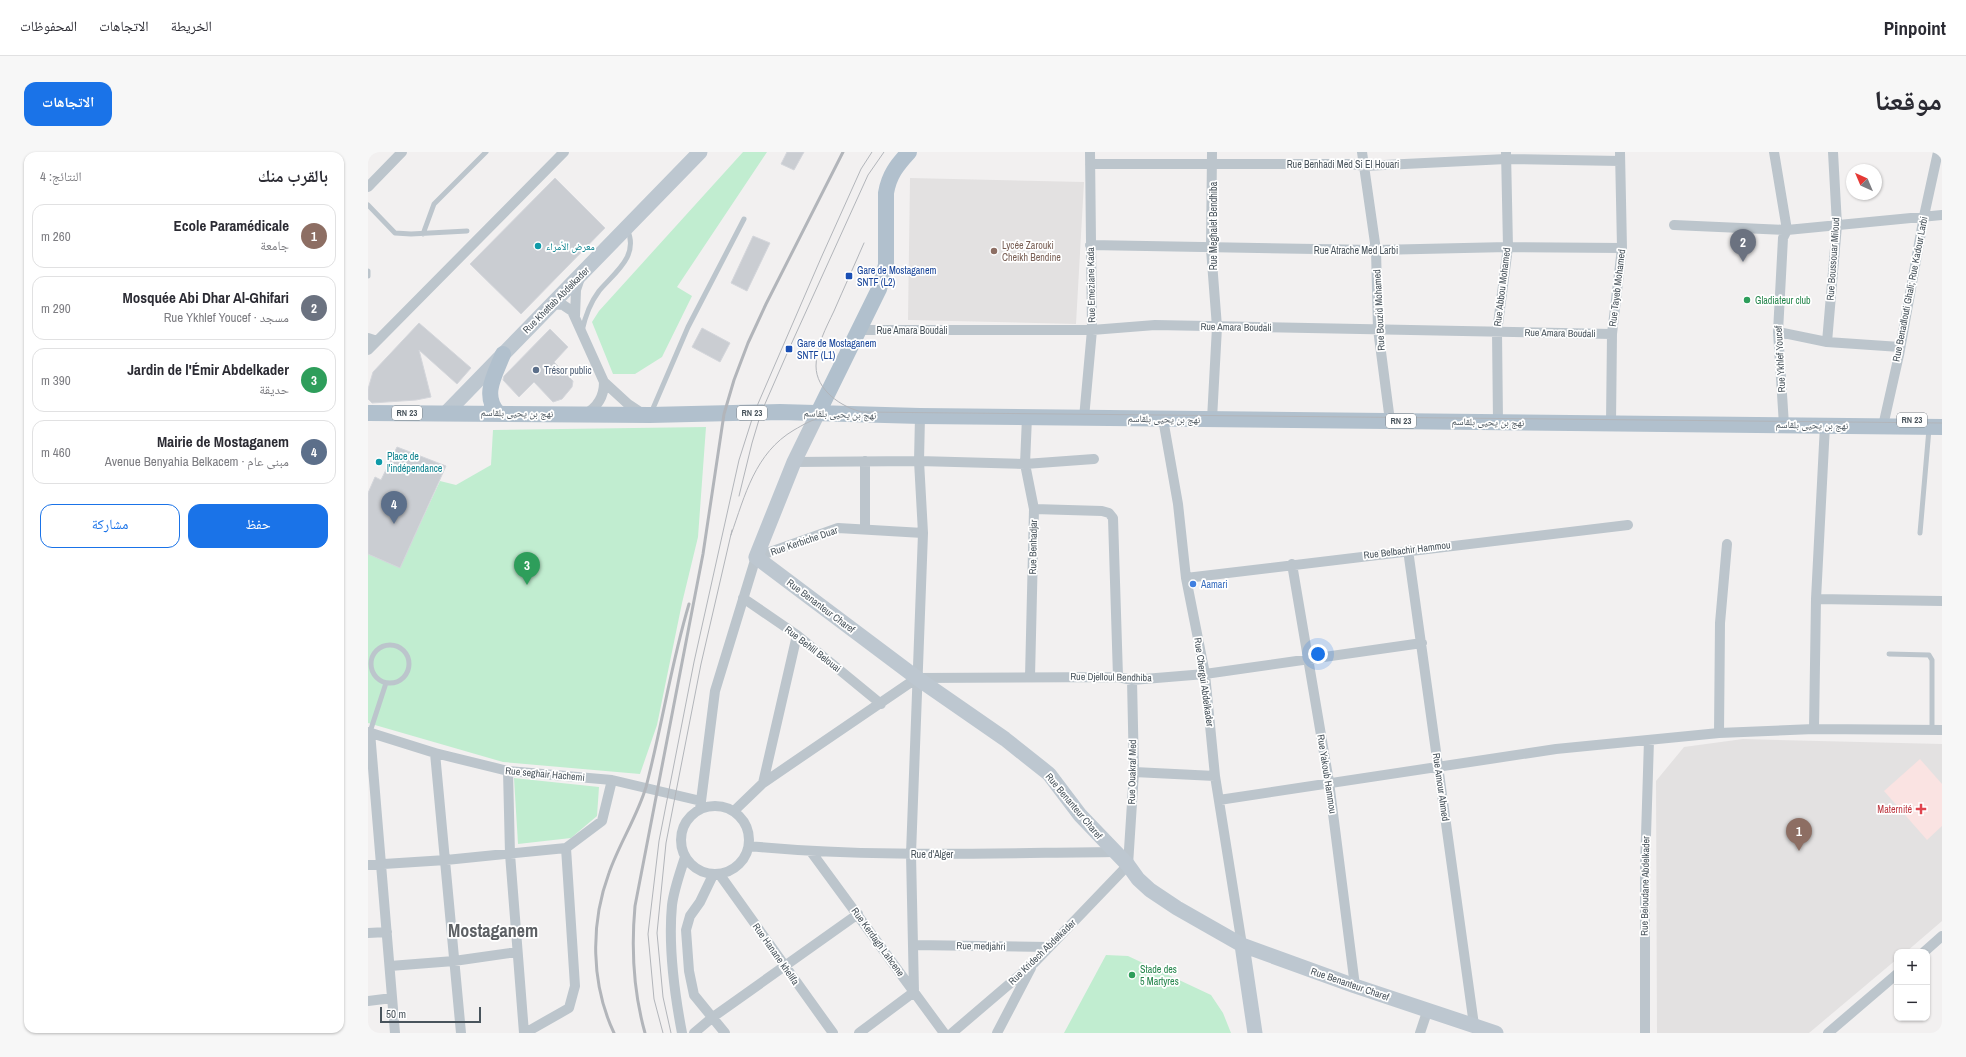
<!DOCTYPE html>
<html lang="ar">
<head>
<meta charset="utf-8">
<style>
  :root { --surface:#fff; --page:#f7f7f7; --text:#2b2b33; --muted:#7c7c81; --line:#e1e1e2; --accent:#1a73e8 }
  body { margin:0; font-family:"Archivo Narrow","Noto Naskh Arabic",sans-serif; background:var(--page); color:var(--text); direction:rtl }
  .controls { position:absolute; right:12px; bottom:12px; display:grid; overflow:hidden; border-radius:8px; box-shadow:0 1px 3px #0004 }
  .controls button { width:36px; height:36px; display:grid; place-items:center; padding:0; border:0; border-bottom:1px solid var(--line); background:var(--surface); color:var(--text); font:20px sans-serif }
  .compass { position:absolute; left:1478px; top:12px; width:36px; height:36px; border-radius:50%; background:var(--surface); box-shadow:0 1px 3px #0004; rotate:316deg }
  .scale { position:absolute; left:12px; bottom:10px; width:101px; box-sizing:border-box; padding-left:4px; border:2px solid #49545c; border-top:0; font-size:11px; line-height:14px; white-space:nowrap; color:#49545c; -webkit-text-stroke:3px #fff; paint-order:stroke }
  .you { position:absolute; left:950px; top:502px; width:14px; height:14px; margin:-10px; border:3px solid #fff; border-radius:50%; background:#1a73e8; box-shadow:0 0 0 6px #1a73e833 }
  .badge { display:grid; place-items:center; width:26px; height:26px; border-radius:50%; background:var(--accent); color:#fff; font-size:13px; font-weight:700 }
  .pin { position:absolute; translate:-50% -33px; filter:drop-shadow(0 1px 2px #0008) }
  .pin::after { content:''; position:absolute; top:21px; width:14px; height:12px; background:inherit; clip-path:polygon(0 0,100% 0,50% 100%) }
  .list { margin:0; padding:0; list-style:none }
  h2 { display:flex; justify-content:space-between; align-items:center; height:52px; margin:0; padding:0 16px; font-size:17px }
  h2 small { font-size:13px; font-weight:400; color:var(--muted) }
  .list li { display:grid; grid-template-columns:26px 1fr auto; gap:12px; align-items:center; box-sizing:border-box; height:64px; margin:0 8px 8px; padding:0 8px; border:1px solid var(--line); border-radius:12px }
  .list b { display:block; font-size:15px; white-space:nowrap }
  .list p { margin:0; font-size:13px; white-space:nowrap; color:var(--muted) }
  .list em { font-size:13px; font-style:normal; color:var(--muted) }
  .actions { display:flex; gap:8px; padding:12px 16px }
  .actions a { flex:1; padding:9px 0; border:1px solid var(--accent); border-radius:12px; text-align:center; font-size:14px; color:var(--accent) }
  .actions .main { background:var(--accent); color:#fff }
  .map { position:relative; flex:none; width:1574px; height:881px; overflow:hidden; direction:ltr; border-radius:12px }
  header { display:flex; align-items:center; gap:24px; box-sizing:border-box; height:56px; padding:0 20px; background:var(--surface); border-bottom:1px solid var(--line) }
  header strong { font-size:19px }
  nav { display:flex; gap:22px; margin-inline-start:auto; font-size:14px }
  .intro { display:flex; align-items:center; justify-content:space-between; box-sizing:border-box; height:96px; padding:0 24px }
  h1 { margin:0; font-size:28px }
  .button { padding:10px 18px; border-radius:12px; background:var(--accent); color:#fff; font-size:14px; font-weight:700 }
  main { display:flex; gap:24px; padding:0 24px }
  aside { flex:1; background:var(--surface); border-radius:12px; box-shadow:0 1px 3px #0004 }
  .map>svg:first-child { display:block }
  .education { fill:#e3e1e1 }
  .medical { fill:#fae3e2 }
  .green { fill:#c1edd0 }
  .building { fill:#cacdd2; stroke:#d4d6db }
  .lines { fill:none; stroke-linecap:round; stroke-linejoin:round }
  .lane { stroke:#bcc5cc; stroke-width:5 }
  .street { stroke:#bcc5cc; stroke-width:10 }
  .secondary { stroke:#bdc7d0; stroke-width:15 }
  .primary { stroke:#b1c0cd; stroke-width:16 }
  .tram { stroke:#b2b5ba; stroke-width:1 }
  .rail { stroke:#b2b5ba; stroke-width:3 }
  .culture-dot { fill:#0f9aa8; stroke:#fff; stroke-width:1.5 }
  .education-dot { fill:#8d6e63; stroke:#fff; stroke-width:1.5 }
  .transit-dot { fill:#1a4fb4; stroke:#fff; stroke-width:1.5 }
  .leisure-dot { fill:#2e9e5b; stroke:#fff; stroke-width:1.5 }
  .service-dot { fill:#5c6f8a; stroke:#fff; stroke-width:1.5 }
  .shop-dot { fill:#3f7fe0; stroke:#fff; stroke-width:1.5 }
  .health-dot { fill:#e0444e; stroke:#fff; stroke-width:1.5 }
  .labels { text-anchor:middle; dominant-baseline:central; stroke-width:3.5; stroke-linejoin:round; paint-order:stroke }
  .shield { fill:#fff; stroke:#80878d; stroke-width:1 }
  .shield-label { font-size:9px; font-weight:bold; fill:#49545c }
  .street-label { font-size:10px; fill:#49545c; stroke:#fff }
  .education-label { font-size:10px; fill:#785e54; stroke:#fff; text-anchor:start }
  .culture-label { font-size:10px; fill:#0d838f; stroke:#fff; text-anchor:start }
  .transit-label { font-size:10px; fill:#164399; stroke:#fff; text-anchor:start }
  .leisure-label { font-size:10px; fill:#27864d; stroke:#fff; text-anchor:start }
  .service-label { font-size:10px; fill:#4e5e75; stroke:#fff; text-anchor:start }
  .shop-label { font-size:10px; fill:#366cbe; stroke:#fff; text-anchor:start }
  .health-label { font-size:10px; fill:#be3a42; stroke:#fff; text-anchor:end }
  .town-label { font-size:18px; font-weight:bold; fill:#5d6064; stroke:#fff }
</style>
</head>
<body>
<header>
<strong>Pinpoint</strong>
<nav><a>الخريطة</a><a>الاتجاهات</a><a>المحفوظات</a></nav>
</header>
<div class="intro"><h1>موقعنا</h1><a class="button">الاتجاهات</a></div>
<main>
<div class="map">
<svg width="1574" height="881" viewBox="0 0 1574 881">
  <rect width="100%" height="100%" fill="#f2f0f0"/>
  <path class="education" d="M542,26L716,30L708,172L540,168Z
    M1375,587L1574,592V769L1538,800H1529V807L1441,881H1289L1288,629L1316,595Z"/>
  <path class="medical" d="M1552,607L1574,632V674L1559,688L1516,639Z"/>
  <path class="green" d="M375,0H399L309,135L324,144L294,205L267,222H245L224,170L231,159Z
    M338,275L330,385L314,451L289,573L272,622L135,610L0,571V402L32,415L72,329L88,333L123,313L125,278Z
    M146,626L231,635L229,664L203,686L150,692Z
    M738,803L760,804L843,843L855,861L863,881H696Z"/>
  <path class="building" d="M419,0H436L426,18L413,12Z
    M187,26L237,76L153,162L102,112Z
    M385,84L402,91L379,139L363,131Z
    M51,171L103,216L89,232L51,198L63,245L48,248L4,251L0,247V237L5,220Z
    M334,176L362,191L352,210L324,195Z
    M182,177L200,195L186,210L205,229L204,235L194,247L185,250L166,230L151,245L135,228L136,224Z
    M29,295L78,314L32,416L0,402V341L7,325L13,328Z"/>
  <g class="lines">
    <path class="lane" d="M0,53L27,81L43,82L99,79
      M55,82L66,52L118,0
      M0,119V124
      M214,179C217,165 222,151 231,139C246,121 272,104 259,77
      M283,261L320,175L376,67
      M1552,381L1561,277
      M3 512a19 19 0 1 1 38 0a19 19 0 1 1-38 0Z
      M1521,502L1561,503L1564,508V578
      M2,580L18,531"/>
    <path class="street" d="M844,0L843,97L849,175L844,267
      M994,0L1008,98L1010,177L1022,269
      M1406,0L1419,78L1415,86L1410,180L1416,273
      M722,12H984L996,14L1138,7L1252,9
      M0,35L34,0
      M1306,73L1419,78L1574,63
      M722,93L1008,98L1140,95L1254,96
      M184,152L195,153L204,159L236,230L260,252L275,262
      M207,164L208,138L212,126
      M492,178H724L787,173L1244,182
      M1410,180L1459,190L1532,195
      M0,186L9,189L0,198
      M9,189L196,0
      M1459,190L1469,73L1465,0
      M217,262C230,255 236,245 236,230
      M659,265L657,312L666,357L662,525
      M716,266L724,178L722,0
      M795,267L810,352L818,426L837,522L847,624L874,793
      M1130,270L1129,180L1140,95L1138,0
      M1243,271L1244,182L1254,96L1252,0
      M1515,274L1531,203L1556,64L1570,0
      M497,309V377
      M426,310L551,309L657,312L726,307
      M666,357L734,359L741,361L745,366L750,525
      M1040,398L1106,873
      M924,412L961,630L987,834
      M818,426L1260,373
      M375,446L429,483L513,552
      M1448,447L1574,449
      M549,526L750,525L764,528L837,522L1054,491
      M1446,577L1448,447L1457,273
      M0,580L67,601L140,619L244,628L333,649
      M2,580L27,881
      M1351,581L1352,471L1359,392
      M67,601L93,881
      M140,619L142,702L156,881
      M766,620L847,624
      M395,631L429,483
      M851,648L1188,597L1351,581L1446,577L1574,578
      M313 688a34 34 0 1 1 68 0a34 34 0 1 1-68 0Z
      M332,657L347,539L388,405L470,376L555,381
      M366,659L395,631L549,526
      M381,694C503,706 625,701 747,700
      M444,701L576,881
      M0,713L78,708L198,696L234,669L244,628
      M345,723L332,750L322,764L318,778L321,819L326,843L357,881
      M352,723L465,881
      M0,781L19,780
      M545,793L681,795
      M1556,800L1574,784
      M22,814L86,809L149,800
      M0,849L24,846
      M157,881L201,856L207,834L198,696
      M314,881C306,839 300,795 304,753C306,737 312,721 317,705
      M326,881L345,865L490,762
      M491,881L546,840L543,702L555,381L551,309L552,264
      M584,881L666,811L760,713L766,620L764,528
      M629,881L663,816
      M1052,881L1060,857
      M1277,881V716L1281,588
      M1460,881L1529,822"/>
    <path class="secondary" d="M78,261L332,0
      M450,261L426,310L388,405L549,526L637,587L681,622L712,663L760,713L770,727L782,738L809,756L874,793L987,834L1128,881
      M874,793L887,881"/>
    <path class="primary" d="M0,261L282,263L412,260L552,264L1574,275
      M130,261C113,243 128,221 135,202
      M450,261L511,137L518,113V41C521,23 529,13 541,0"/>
    <path class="tram" d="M496,91C486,114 476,136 466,159C458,176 448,194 448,214C448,238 473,255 494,260L1574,271
      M371,344L384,291L393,261L421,197L500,23L516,0
      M363,383C377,343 387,301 426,278C435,273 444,267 454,266C469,263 487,265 503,266
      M295,881L286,847L280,782L291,689L326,510L371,308L386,261L453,106L493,17L504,0
      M303,881L295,845L289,781L298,691L333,512L364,378"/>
    <path class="rail" d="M246,881C223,832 222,772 241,721C251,692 269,665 278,635C294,574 303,512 321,452
      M277,881C265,838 263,798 267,754L335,402L356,262L366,228L380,191L398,152L475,0"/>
  </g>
  <g class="culture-dot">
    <circle cx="170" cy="94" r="4"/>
    <circle cx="11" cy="310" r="4"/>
  </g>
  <circle class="education-dot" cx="626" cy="99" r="4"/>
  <g class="transit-dot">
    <rect x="477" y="120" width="8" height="8" rx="2"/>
    <rect x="417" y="193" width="8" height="8" rx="2"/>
  </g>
  <g class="leisure-dot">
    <circle cx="1379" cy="148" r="4"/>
    <circle cx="764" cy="823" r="4"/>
  </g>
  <circle class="service-dot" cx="168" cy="218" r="4"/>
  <circle class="shop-dot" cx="825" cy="432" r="4"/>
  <path class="health-dot" d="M1551 651h4v4h4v4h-4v4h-4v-4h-4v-4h4z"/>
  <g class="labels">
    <g class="shield">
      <rect x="24" y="254" width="30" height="14" rx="3"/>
      <rect x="369" y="254" width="30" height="14" rx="3"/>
      <rect x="1529" y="261" width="30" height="14" rx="3"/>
      <rect x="1018" y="262" width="30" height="14" rx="3"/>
    </g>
    <g class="shield-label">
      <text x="39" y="261">RN 23</text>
      <text x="384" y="261">RN 23</text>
      <text x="1544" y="268">RN 23</text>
      <text x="1033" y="269">RN 23</text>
    </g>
    <g class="street-label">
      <text x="975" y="12">Rue Benhadi Med Si El Houari</text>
      <text transform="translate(845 74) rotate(-90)">Rue Meghalet Bendhiba</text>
      <text x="988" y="98">Rue Atrache Med Larbi</text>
      <text transform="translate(1465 107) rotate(-86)">Rue Boussouar Miloud</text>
      <text transform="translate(723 133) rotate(-91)">Rue Emeziane Kada</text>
      <text transform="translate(1134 135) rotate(-83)">Rue Abbou Mohamed</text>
      <text transform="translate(1249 136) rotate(-83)">Rue Tayeb Mohamed</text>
      <text transform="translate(1542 137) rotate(-79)">Rue Benadlouti Ghali; Rue Kadour Larbi</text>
      <text transform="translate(188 148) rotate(-45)">Rue Khettab Abdelkader</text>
      <text transform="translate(1011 158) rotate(-93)">Rue Bouzid Mohamed</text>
      <text transform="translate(868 175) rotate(1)">Rue Amara Boudali</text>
      <text x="544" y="178">Rue Amara Boudali</text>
      <text transform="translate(1192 181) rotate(1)">Rue Amara Boudali</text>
      <text transform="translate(1412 207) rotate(-93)">Rue Ykhlef Youcef</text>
      <text transform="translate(149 261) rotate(1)">نهج بن يحيى بلقاسم</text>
      <text transform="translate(472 262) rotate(2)">نهج بن يحيى بلقاسم</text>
      <text transform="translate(796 267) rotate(1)">نهج بن يحيى بلقاسم</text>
      <text transform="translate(1120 270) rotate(1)">نهج بن يحيى بلقاسم</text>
      <text transform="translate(1444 273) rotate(1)">نهج بن يحيى بلقاسم</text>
      <text transform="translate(436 389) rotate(-19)">Rue Kerbiche Duar</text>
      <text transform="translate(665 395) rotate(-89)">Rue Benhadjar</text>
      <text transform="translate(1039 398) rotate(-7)">Rue Belbachir Hammou</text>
      <text transform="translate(453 454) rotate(37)">Rue Benanteur Charef</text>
      <text transform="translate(445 497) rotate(38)">Rue Behlil Belouai</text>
      <text transform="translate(743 525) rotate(1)">Rue Djelloul Bendhiba</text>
      <text transform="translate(836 530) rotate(82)">Rue Chergui Abdelkader</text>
      <text transform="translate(764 620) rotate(-89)">Rue Ouakraf Med</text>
      <text transform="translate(177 622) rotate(5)">Rue seghair Hachemi</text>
      <text transform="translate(959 622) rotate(81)">Rue Yakoub Hammou</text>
      <text transform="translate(1073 635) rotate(82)">Rue Amour Ahmed</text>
      <text transform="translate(706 654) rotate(50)">Rue Benanteur Charef</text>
      <text x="564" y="702">Rue d'Alger</text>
      <text transform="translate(1277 734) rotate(-89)">Rue Beloudane Abdelkader</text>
      <text transform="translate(510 790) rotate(54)">Rue Kerdagh Lahcene</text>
      <text transform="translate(613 794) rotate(1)">Rue medjahri</text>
      <text transform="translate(674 800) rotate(-44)">Rue Kridech Abdelkader</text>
      <text transform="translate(408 802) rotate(55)">Rue Hanane khelifa</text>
      <text transform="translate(982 832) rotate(19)">Rue Benanteur Charef</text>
    </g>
    <g class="education-label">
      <text x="634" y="93">Lycée Zarouki<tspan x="634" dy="12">Cheikh Bendine</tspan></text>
    </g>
    <g class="culture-label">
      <text x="178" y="94">معرض الأمراء</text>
      <text x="19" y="304">Place de<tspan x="19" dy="12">l'indépendance</tspan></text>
    </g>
    <g class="transit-label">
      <text x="489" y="118">Gare de Mostaganem<tspan x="489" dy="12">SNTF (L2)</tspan></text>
      <text x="429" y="191">Gare de Mostaganem<tspan x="429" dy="12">SNTF (L1)</tspan></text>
    </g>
    <g class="leisure-label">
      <text x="1387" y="148">Gladiateur club</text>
      <text x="772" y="817">Stade des<tspan x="772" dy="12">5 Martyres</tspan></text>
    </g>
    <g class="service-label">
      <text x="176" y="218">Trésor public</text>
    </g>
    <g class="shop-label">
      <text x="833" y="432">Aamari</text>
    </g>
    <g class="health-label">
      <text x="1544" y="657">Maternité</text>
    </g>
    <g class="town-label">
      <text x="125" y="778">Mostaganem</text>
    </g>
  </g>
</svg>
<div class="controls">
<button>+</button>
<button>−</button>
</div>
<svg class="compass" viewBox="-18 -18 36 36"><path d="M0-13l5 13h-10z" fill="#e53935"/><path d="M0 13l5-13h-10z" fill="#7c7c81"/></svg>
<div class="scale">50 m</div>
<div class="you"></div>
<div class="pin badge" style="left:1431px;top:699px;background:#8d6e63">1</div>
<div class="pin badge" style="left:1375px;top:110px;background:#6b7280">2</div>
<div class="pin badge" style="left:159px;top:433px;background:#2e9e5b">3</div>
<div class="pin badge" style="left:26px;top:372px;background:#5c6f8a">4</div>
</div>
<aside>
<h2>بالقرب منك<small>النتائج: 4</small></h2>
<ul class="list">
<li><span class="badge" style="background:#8d6e63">1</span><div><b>Ecole Paramédicale</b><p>جامعة</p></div><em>260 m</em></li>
<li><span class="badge" style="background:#6b7280">2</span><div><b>Mosquée Abi Dhar Al-Ghifari</b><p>مسجد · Rue Ykhlef Youcef</p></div><em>290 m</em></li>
<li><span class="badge" style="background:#2e9e5b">3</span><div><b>Jardin de l'Émir Abdelkader</b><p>حديقة</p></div><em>390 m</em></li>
<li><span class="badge" style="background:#5c6f8a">4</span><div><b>Mairie de Mostaganem</b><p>مبنى عام · Avenue Benyahia Belkacem</p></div><em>460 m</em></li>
</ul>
<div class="actions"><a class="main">حفظ</a><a>مشاركة</a></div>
</aside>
</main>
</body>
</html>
